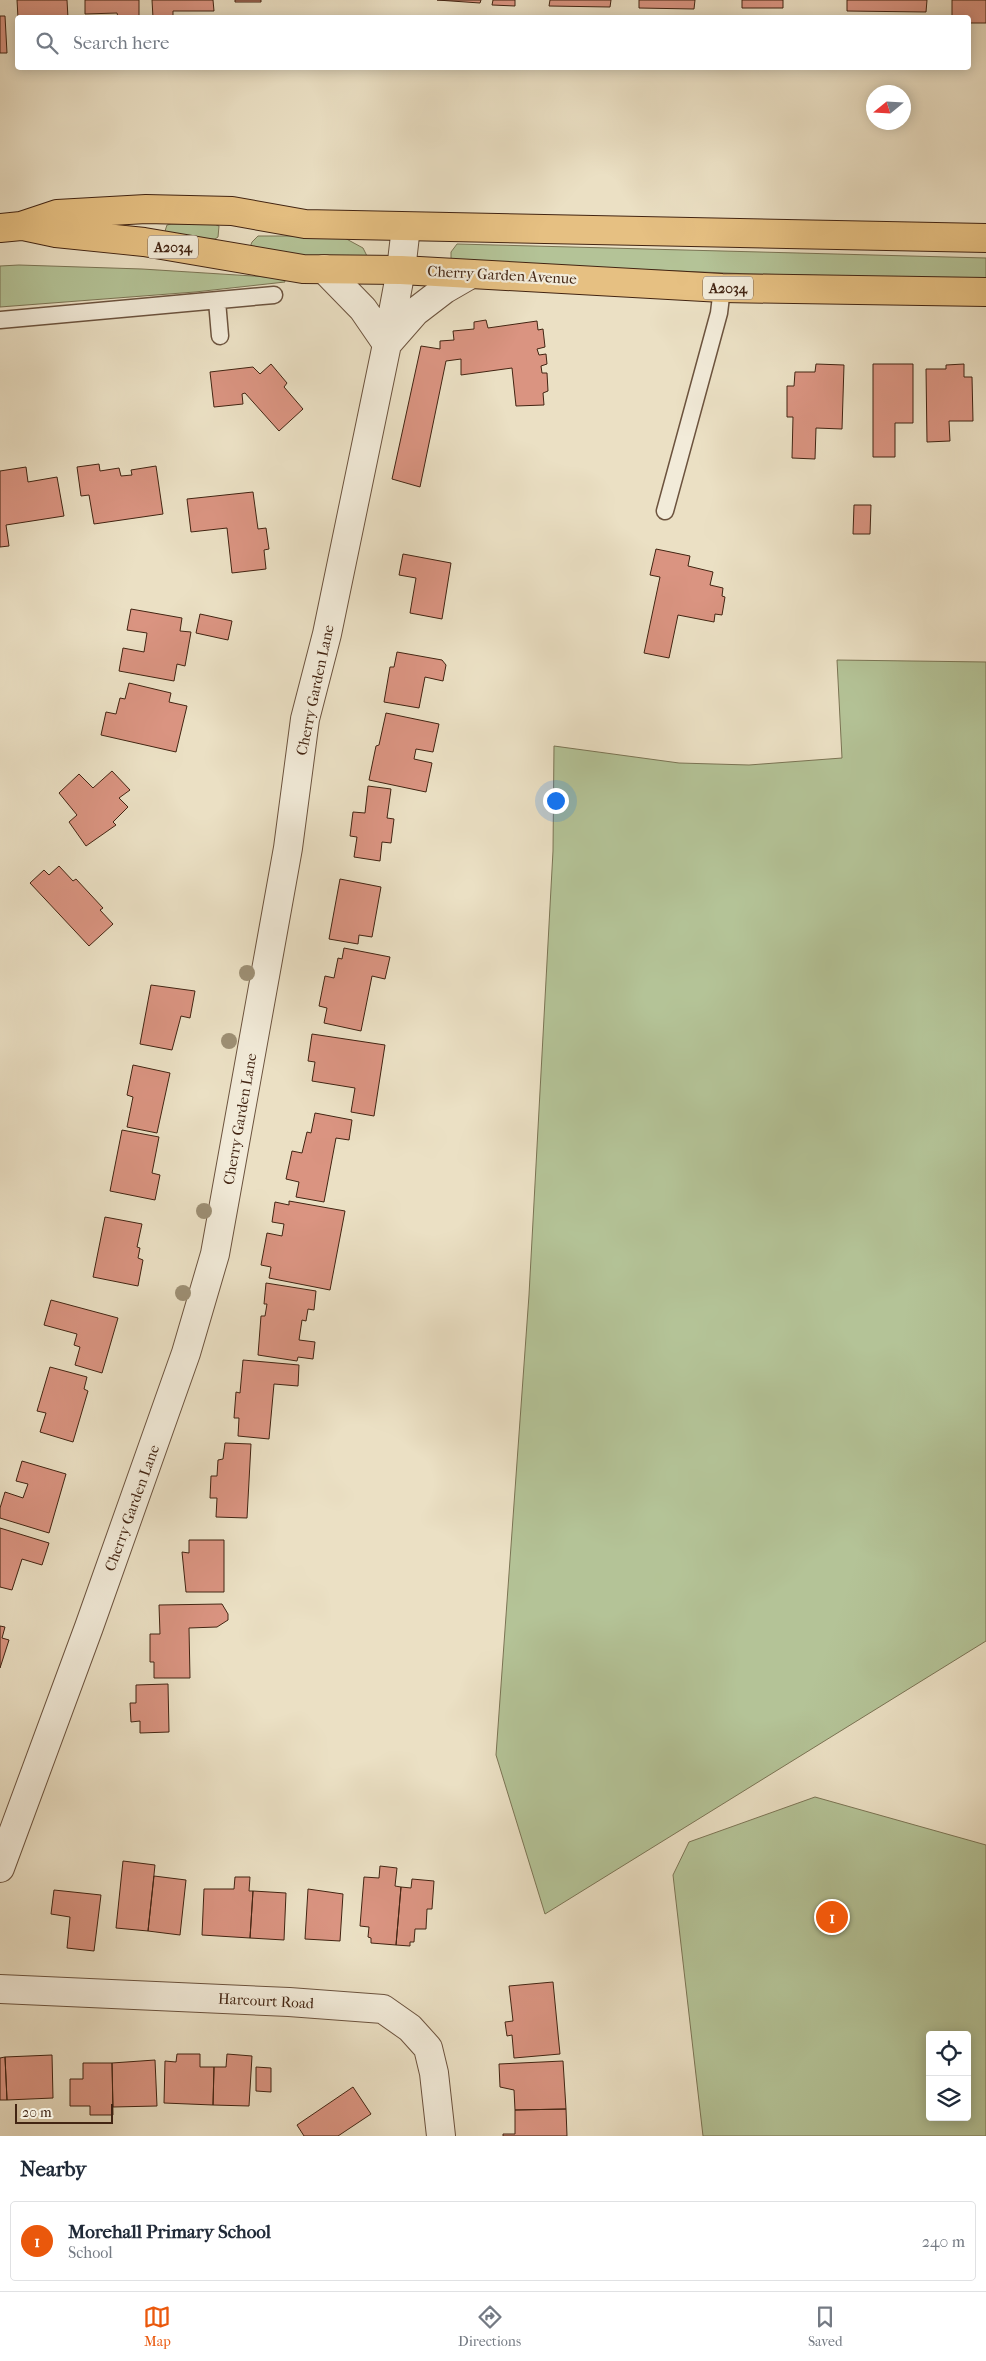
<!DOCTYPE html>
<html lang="en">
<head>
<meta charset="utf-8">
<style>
  :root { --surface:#fff; --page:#f6f6f7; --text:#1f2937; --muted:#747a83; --line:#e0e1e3; --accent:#ea580c }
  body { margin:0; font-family:"IM FELL French Canon",serif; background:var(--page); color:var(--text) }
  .controls { position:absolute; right:15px; bottom:15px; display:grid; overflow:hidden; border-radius:5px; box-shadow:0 2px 12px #0003 }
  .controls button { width:45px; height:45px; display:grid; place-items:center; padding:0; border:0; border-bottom:1px solid var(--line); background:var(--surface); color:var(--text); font:25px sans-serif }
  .compass { position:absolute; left:866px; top:85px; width:45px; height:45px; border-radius:50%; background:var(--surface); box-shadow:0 2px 12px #0003; rotate:252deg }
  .scale { position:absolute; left:15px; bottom:12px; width:98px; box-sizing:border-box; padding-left:5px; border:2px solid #422412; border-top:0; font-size:14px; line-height:18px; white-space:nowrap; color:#422412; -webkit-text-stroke:4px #f2ebd9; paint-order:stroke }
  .you { position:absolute; left:555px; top:800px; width:18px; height:18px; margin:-12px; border:4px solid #fff; border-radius:50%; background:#1a73e8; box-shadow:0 0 0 8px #1a73e833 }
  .badge { display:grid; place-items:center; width:32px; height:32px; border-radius:50%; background:var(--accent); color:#fff; font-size:16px; font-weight:700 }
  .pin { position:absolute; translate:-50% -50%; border:2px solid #fff; box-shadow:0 1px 5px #0006 }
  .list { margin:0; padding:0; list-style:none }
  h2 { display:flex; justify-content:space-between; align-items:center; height:65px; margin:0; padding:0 20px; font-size:21px }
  h2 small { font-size:16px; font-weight:400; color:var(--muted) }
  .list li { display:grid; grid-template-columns:32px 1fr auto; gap:15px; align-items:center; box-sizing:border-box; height:80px; margin:0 10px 10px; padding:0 10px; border:1px solid var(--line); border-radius:5px }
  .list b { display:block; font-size:19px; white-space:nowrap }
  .list p { margin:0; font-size:16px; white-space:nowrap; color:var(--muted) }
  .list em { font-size:16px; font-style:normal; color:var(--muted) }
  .icon { flex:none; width:28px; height:28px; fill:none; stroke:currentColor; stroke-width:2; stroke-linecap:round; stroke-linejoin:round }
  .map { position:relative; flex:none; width:986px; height:2136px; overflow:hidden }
  .search { position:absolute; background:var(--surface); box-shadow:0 2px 12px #0003; left:15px; right:15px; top:15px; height:55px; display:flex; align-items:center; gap:12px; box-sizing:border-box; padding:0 18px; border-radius:5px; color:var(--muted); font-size:19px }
  .sheet { height:155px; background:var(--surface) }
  nav { display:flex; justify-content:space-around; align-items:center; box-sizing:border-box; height:70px; border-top:1px solid var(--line); background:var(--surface); font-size:14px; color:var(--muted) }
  nav a { display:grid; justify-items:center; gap:2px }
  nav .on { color:var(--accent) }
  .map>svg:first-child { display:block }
  .green { fill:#b4c397; stroke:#7b7454; fill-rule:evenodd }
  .building { fill:#da9481; stroke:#422412 }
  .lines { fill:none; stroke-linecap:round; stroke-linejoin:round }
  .lane-casing { stroke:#6c533e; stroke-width:19 }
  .street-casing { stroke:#6c533e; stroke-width:30 }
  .primary-casing { stroke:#422412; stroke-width:30 }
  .lane { stroke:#f2ebd9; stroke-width:16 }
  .street { stroke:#f2ebd9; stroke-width:28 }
  .primary { stroke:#e6c082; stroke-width:28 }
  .tree { fill:#9d8f74 }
  .labels { text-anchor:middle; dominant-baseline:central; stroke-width:4.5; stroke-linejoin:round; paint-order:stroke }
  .shield { fill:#f2ebd9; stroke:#77604e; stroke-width:1 }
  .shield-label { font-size:14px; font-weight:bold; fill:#422412 }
  .street-label { font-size:15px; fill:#422412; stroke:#f2ebd9 }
</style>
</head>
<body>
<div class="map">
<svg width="986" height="2136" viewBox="0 0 986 2136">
  <rect width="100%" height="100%" fill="#ebe0c4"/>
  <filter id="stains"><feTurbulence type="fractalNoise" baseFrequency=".004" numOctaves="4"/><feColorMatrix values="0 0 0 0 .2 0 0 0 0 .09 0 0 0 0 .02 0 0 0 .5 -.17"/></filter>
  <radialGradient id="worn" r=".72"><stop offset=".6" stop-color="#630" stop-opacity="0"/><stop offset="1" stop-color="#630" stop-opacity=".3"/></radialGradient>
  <path class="green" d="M212,223L219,226L218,237L215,239L170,238L165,231L167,225L171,224Z
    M258,236H341L363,248L367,256L257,255L250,247L252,242Z
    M457,244L986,258V279L751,274L456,262L451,258V252Z
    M19,265L142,269L284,278L285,282L195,292L0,307V266Z
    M837,660L986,662V1641L545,1914L496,1755L529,1295L553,851L554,746L679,763L749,765L842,758Z
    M815,1797L986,1845V2136H703L673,1875L689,1842ZM930,2035H967V2117H930Z"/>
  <path class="building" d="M17,0H67L68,18H18Z
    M85,0H139V17H118L117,13L85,14Z
    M152,0H213L214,11H173V18H153Z
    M235,0H261V2H235Z
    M437,0H481L480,3Z
    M493,0H515V6L492,5Z
    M550,0H611L610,7L549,6Z
    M639,0H695L694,9L639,8Z
    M742,0H783V8H742Z
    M847,0H927L926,12L847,11Z
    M952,0H986V23H968V18H952Z
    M0,16H5L7,53H0Z
    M486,320L488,328L537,321L538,330L543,329L545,347L537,349L539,355L546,354L547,364L541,366L542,373H547L548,391L543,393L544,405L516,406L512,368L461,375V359L446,361L420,487L392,479L421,346L440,349V341L454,340L453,331L474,329V322Z
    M271,364L287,383L284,387L303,409L279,431L245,393L242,394L243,404L214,407L210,372L253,367L260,374Z
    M816,364L844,365L842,429L816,428L815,459L792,458L793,417H787V386H794L795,372H815Z
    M873,364H913V423H895V457H873Z
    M964,364V377H972L973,421H949L950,441L927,442L926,369H946V365Z
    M99,464L100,471L119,468L121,476L132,475L131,470L156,466L163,514L94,524L89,495L81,496L77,467Z
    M26,467L28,482L57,477L64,516L6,525L9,546L0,547V471Z
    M253,492L258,529L266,528L269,549L264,550L266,569L232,573L227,528L191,532L187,499Z
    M854,505H871L870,534H853Z
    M656,549L690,556L688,566L713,572L710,585L723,588L722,596L725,597L722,615L715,614L714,622L678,615L669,658L644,653L660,577L650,575Z
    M403,554L451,563L442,619L410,613L416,578L399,575Z
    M131,609L182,618L180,631L191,632L185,666L177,664L174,681L119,671L123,648L144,652L147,633L127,630Z
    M200,614L232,621L228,640L196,633Z
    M397,652L442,660L446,665L443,681L425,677L419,708L384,702L390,667H394Z
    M129,683L171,693L169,702L187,706L176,752L101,735L106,712L116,714L120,698L125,699Z
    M386,713L439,724L433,752L416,749L414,759L432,763L426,792L369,780L376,746L379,745Z
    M112,771L130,790L119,798L128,807L113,822L116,825L86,846L69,822L77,815L59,793L79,774L93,788Z
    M368,786L391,789L387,818L394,819L391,843L382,842L380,861L354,857L357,837L350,836L353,812L365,813Z
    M59,866L73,881L76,879L103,908L100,910L113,924L89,946L30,883L44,870L49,875Z
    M340,879L381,887L372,937L359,935L358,944L329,939Z
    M344,948L390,957L385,979L372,976L361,1031L324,1023L327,1008L319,1006L325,976L334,978L338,958L342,959Z
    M151,985L195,991L190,1018L181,1016L172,1050L140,1044Z
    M312,1034L385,1045L374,1116L351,1112L355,1088L312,1081L315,1062L308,1061Z
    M133,1065L170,1073L157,1133L127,1127L133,1097L127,1095Z
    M315,1113L352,1120L349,1140L336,1138L324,1202L296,1197L299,1182L286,1179L292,1151L302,1153L307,1132L311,1133Z
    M122,1130L159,1137L152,1173L160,1175L155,1200L110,1191Z
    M289,1201L345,1211L330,1290L269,1278L271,1267L261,1265L267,1233L282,1236L284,1224L272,1222L275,1202L289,1205Z
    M105,1217L142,1224L137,1247L140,1248L138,1258L143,1260L138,1286L93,1277Z
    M266,1283L316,1291L314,1310L308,1309L306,1321L302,1320L299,1340L315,1342L313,1359L298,1357L297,1361L258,1355L261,1316H265L267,1304H264Z
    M51,1300L118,1318L102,1373L75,1365L80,1347L74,1345L77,1334L44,1325Z
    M243,1360L299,1365L298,1386L274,1384L269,1439L238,1436L239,1418H234L236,1392L240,1393Z
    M50,1367L87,1377L84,1389L88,1391L73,1442L40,1432L46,1413L37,1411Z
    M225,1443L251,1444L247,1518L216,1517L217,1498H210L211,1476H217L218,1460L223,1459Z
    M22,1461L66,1474L49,1533L0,1518V1508L5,1492L23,1498L28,1484L16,1481Z
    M0,1528L49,1543L42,1565L22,1559L12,1590L0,1587Z
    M189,1540H224V1592H186L182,1552L189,1553Z
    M222,1604L228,1614V1620L217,1627L189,1628L190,1678H154V1662H150V1634H160L159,1605Z
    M0,1626L5,1627L2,1638L9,1640L0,1668Z
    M168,1684L169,1732L140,1733V1721L131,1722L130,1703H136V1685Z
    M123,1861L155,1865L148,1931L116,1928Z
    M380,1866L397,1868L395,1886L401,1887L396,1945L371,1943V1938L368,1937L369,1927L360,1926L364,1877L379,1878Z
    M154,1876L186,1880L180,1935L148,1931Z
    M235,1877H250L249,1891H253L250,1938L202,1935L204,1889H234Z
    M412,1879L434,1881L432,1909H427L426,1929H415L414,1942H410V1946L396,1945L401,1887L411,1888Z
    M308,1889L343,1894L340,1941L305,1939Z
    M54,1890L101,1895L94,1951L67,1948L70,1917L51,1914Z
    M253,1891L286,1893L284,1940L250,1938Z
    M553,1982L560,2054L514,2058L512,2035L507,2036L505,2022L513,2021L509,1986Z
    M177,2054H200V2067H214L213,2105L164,2103L165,2061L176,2062Z
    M227,2054L252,2056L249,2106L213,2105L214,2067H226Z
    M52,2055L53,2098L7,2100L5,2057Z
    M5,2057L7,2100H0V2058Z
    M155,2060L157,2106L113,2107L112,2063Z
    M563,2061L566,2109L515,2110L514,2090L500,2087L499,2064Z
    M83,2063H112L113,2115H90V2106H70V2079H83Z
    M256,2067L271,2068V2092L256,2091Z
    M353,2087L371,2114L338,2136H304L297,2125Z
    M566,2109L567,2136H503V2134H515V2110Z"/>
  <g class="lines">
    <defs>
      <path id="lane" d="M217,301L220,336
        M0,320L274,295
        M665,511L719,313L722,288"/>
      <path id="street" d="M324,269L363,309L387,344
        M387,344L415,312L445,289L471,274
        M0,1868L89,1627L186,1353L215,1254L288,848L305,719L327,634L387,344L401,270L406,227
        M0,1989L289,2002L383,2009L410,2028L428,2048L434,2073L441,2136"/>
      <path id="primary" d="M23,226L56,233L144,242L303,269L401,270L722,288L986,292
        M0,228L21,226L57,214L146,209L232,211L305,224L986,238"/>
    </defs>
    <use href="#lane" class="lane-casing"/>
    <use href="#street" class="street-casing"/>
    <use href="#primary" class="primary-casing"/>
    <use href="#lane" class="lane"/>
    <use href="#street" class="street"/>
    <use href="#primary" class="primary"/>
  </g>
  <g class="tree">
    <circle cx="247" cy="973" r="8"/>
    <circle cx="229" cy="1041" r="8"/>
    <circle cx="204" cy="1211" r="8"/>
    <circle cx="183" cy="1293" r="8"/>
  </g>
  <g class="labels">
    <g class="shield">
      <rect x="148" y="235.5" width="50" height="23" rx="4"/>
      <rect x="703" y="276.5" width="50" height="23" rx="4"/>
    </g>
    <g class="shield-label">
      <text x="173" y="247">A2034</text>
      <text x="728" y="288">A2034</text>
    </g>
    <g class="street-label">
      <text transform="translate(502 275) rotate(3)">Cherry Garden Avenue</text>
      <text transform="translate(315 690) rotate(-78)">Cherry Garden Lane</text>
      <text transform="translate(240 1119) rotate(-80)">Cherry Garden Lane</text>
      <text transform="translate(132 1508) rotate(-70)">Cherry Garden Lane</text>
      <text transform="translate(266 2001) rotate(3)">Harcourt Road</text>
    </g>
  </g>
  <rect width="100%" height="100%" filter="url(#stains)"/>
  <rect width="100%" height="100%" fill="url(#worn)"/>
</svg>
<div class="controls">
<button><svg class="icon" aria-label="locate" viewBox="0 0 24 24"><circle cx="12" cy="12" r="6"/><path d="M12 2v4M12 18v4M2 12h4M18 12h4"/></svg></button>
<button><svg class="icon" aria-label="layers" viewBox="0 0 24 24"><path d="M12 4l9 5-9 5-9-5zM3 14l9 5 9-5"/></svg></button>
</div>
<svg class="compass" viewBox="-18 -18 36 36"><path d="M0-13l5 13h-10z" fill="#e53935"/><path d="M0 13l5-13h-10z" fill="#747a83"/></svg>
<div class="scale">20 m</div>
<div class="you"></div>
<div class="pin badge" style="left:832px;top:1917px">1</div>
<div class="search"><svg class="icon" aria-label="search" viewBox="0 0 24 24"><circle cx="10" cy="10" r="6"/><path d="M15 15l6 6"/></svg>Search here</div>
</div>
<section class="sheet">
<h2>Nearby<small></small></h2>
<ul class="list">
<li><span class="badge">1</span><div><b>Morehall Primary School</b><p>School</p></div><em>240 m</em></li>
</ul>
</section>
<nav>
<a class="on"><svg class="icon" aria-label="map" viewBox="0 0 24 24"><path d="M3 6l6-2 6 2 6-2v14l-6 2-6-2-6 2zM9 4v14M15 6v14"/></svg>Map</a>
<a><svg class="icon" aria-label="directions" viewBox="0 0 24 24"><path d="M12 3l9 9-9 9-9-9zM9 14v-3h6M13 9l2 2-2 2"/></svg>Directions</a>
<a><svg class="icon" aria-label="saved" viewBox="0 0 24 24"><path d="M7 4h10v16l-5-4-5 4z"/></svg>Saved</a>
</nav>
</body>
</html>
